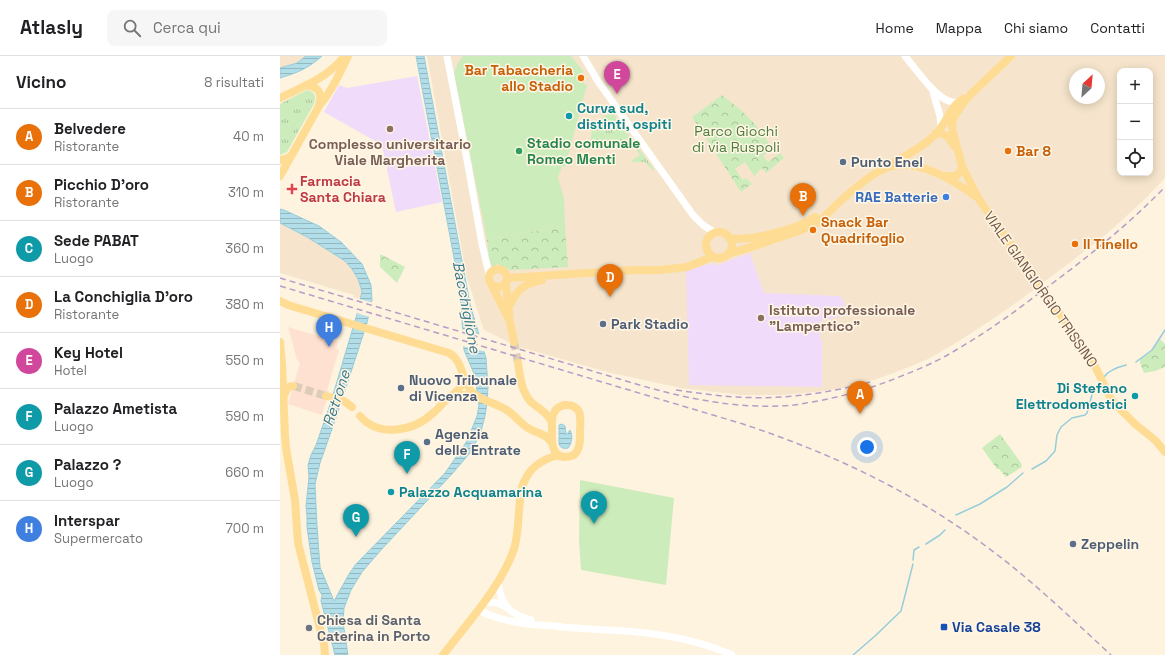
<!DOCTYPE html>
<html lang="it">
<head>
<meta charset="utf-8">
<style>
  :root { --surface:#fff; --page:#f6f6f6; --text:#202124; --muted:#757577; --line:#e0e0e0; --accent:#f36b38 }
  body { margin:0; font-family:"Space Grotesk",sans-serif; background:var(--page); color:var(--text) }
  .controls { position:absolute; right:12px; top:12px; display:grid; overflow:hidden; border-radius:8px; box-shadow:0 2px 10px #0003 }
  .controls button { width:36px; height:36px; display:grid; place-items:center; padding:0; border:0; border-bottom:1px solid var(--line); background:var(--surface); color:var(--text); font:20px sans-serif }
  .compass { position:absolute; left:789px; top:12px; width:36px; height:36px; border-radius:50%; background:var(--surface); box-shadow:0 2px 10px #0003; rotate:26deg }
  .you { position:absolute; left:587px; top:391px; width:14px; height:14px; margin:-10px; border:3px solid #fff; border-radius:50%; background:#1a73e8; box-shadow:0 0 0 6px #1a73e833 }
  .badge { display:grid; place-items:center; width:26px; height:26px; border-radius:50%; background:var(--accent); color:#fff; font-size:13px; font-weight:700 }
  .pin { position:absolute; translate:-50% -33px; filter:drop-shadow(0 1px 2px #0008) }
  .pin::after { content:''; position:absolute; top:21px; width:14px; height:12px; background:inherit; clip-path:polygon(0 0,100% 0,50% 100%) }
  .list { margin:0; padding:0; list-style:none }
  h2 { display:flex; justify-content:space-between; align-items:center; height:52px; margin:0; padding:0 16px; font-size:17px }
  h2 small { font-size:13px; font-weight:400; color:var(--muted) }
  .list li { display:grid; grid-template-columns:26px 1fr auto; gap:12px; align-items:center; box-sizing:border-box; height:56px; padding:0 16px; border-top:1px solid var(--line) }
  .list b { display:block; font-size:15px; white-space:nowrap }
  .list p { margin:0; font-size:13px; white-space:nowrap; color:var(--muted) }
  .list em { font-size:13px; font-style:normal; color:var(--muted) }
  .icon { flex:none; width:22px; height:22px; fill:none; stroke:currentColor; stroke-width:2; stroke-linecap:round; stroke-linejoin:round }
  .map { position:relative; flex:none; width:885px; height:599px; overflow:hidden }
  header { display:flex; align-items:center; gap:24px; box-sizing:border-box; height:56px; padding:0 20px; background:var(--surface); border-bottom:1px solid var(--line) }
  header strong { font-size:19px }
  nav { display:flex; gap:22px; margin-inline-start:auto; font-size:14px }
  .search { width:280px; height:36px; background:var(--page); display:flex; align-items:center; gap:10px; box-sizing:border-box; padding:0 14px; border-radius:8px; color:var(--muted); font-size:15px }
  main { display:flex }
  aside { flex:1; background:var(--surface) }
  .map>svg:first-child { display:block }
  .residential { fill:#f6e5cc; fill-rule:evenodd }
  .commercial { fill:#ffe1d1 }
  .education { fill:#f0dbfa }
  .grass { fill:url(#grass-tufts) }
  .forest { fill:url(#forest-crowns) }
  .pitch { fill:#cdecbc }
  .water { fill:url(#water-rules); stroke:#97cddb }
  .pier { fill:#fef3de }
  .lines { fill:none; stroke-linecap:round; stroke-linejoin:round }
  .stream { stroke:#97cddb; stroke-width:1.5 }
  .major-tunnel { stroke:#dcccb8; stroke-width:8; stroke-dasharray:8 4; stroke-linecap:butt }
  .minor { stroke:#fff; stroke-width:7 }
  .major { stroke:#ffdc94; stroke-width:8 }
  .rail { stroke:#b69dc7; stroke-width:1.5; stroke-dasharray:6 4; stroke-linecap:butt }
  .food-dot { fill:#e8710a; stroke:#fff6e6; stroke-width:1.5 }
  .culture-dot { fill:#0f9aa8; stroke:#fff6e6; stroke-width:1.5 }
  .education-dot { fill:#8d6e63; stroke:#fff6e6; stroke-width:1.5 }
  .leisure-dot { fill:#2e9e5b; stroke:#fff6e6; stroke-width:1.5 }
  .service-dot { fill:#5c6f8a; stroke:#fff6e6; stroke-width:1.5 }
  .health-dot { fill:#e0444e; stroke:#fff6e6; stroke-width:1.5 }
  .shop-dot { fill:#3f7fe0; stroke:#fff6e6; stroke-width:1.5 }
  .transit-dot { fill:#1a4fb4; stroke:#fff6e6; stroke-width:1.5 }
  .worship-dot { fill:#6b7280; stroke:#fff6e6; stroke-width:1.5 }
  .labels { text-anchor:middle; dominant-baseline:central; stroke-width:3; stroke-linejoin:round; paint-order:stroke }
  .food-label { font-size:14px; font-weight:bold; fill:#c56008; stroke:#fff6e6; text-anchor:start }
  .culture-label { font-size:14px; font-weight:bold; fill:#0d838f; stroke:#fff6e6; text-anchor:start }
  .park-label { font-size:14px; fill:#4c7c3b; stroke:#fff6e6 }
  .leisure-label { font-size:14px; font-weight:bold; fill:#27864d; stroke:#fff6e6; text-anchor:start }
  .education-label { font-size:14px; font-weight:bold; fill:#785e54; stroke:#fff6e6 }
  .service-label { font-size:14px; font-weight:bold; fill:#4e5e75; stroke:#fff6e6; text-anchor:start }
  .health-label { font-size:14px; font-weight:bold; fill:#be3a42; stroke:#fff6e6; text-anchor:start }
  .shop-label { font-size:14px; font-weight:bold; fill:#366cbe; stroke:#fff6e6; text-anchor:end }
  .street-label { font-size:14px; fill:#755844; stroke:#fff6e6 }
  .worship-label { font-size:14px; font-weight:bold; fill:#5b616d; stroke:#fff6e6; text-anchor:start }
  .transit-label { font-size:14px; font-weight:bold; fill:#164399; stroke:#fff6e6; text-anchor:start }
  .water-label { font-size:15px; font-style:italic; fill:#3c7a8b; stroke:#fff6e6 }
</style>
</head>
<body>
<header>
<strong>Atlasly</strong>
<div class="search"><svg class="icon" aria-label="search" viewBox="0 0 24 24"><circle cx="10" cy="10" r="6"/><path d="M15 15l6 6"/></svg>Cerca qui</div>
<nav><a>Home</a><a>Mappa</a><a>Chi siamo</a><a>Contatti</a></nav>
</header>
<main>
<aside>
<h2>Vicino<small>8 risultati</small></h2>
<ul class="list">
<li><span class="badge" style="background:#e8710a">A</span><div><b>Belvedere</b><p>Ristorante</p></div><em>40 m</em></li>
<li><span class="badge" style="background:#e8710a">B</span><div><b>Picchio D'oro</b><p>Ristorante</p></div><em>310 m</em></li>
<li><span class="badge" style="background:#0f9aa8">C</span><div><b>Sede PABAT</b><p>Luogo</p></div><em>360 m</em></li>
<li><span class="badge" style="background:#e8710a">D</span><div><b>La Conchiglia D'oro</b><p>Ristorante</p></div><em>380 m</em></li>
<li><span class="badge" style="background:#d1479c">E</span><div><b>Key Hotel</b><p>Hotel</p></div><em>550 m</em></li>
<li><span class="badge" style="background:#0f9aa8">F</span><div><b>Palazzo Ametista</b><p>Luogo</p></div><em>590 m</em></li>
<li><span class="badge" style="background:#0f9aa8">G</span><div><b>Palazzo ?</b><p>Luogo</p></div><em>660 m</em></li>
<li><span class="badge" style="background:#3f7fe0">H</span><div><b>Interspar</b><p>Supermercato</p></div><em>700 m</em></li>
</ul>
</aside>
<div class="map">
<svg width="885" height="599" viewBox="0 0 885 599">
  <defs>
    <pattern id="grass-tufts" width="24" height="20" patternUnits="userSpaceOnUse"><rect width="24" height="20" fill="#cdecbc"/><path d="M3 7l-1-3M5 7V3M7 7l1-3M15 17l-1-3M17 17v-4M19 17l1-3" fill="none" stroke="#abc29a"/></pattern>
    <pattern id="forest-crowns" width="20" height="18" patternUnits="userSpaceOnUse"><rect width="20" height="18" fill="#cdecbc"/><path d="M2 6a3 3 0 1 1 6 0M12 15a3 3 0 1 1 6 0" fill="none" stroke="#abc29a"/></pattern>
    <pattern id="water-rules" width="6" height="5" patternUnits="userSpaceOnUse"><rect width="6" height="5" fill="#b1dee8"/><path d="M0 2.5h6" fill="none" stroke="#95b7be"/></pattern>
  </defs>
  <rect width="100%" height="100%" fill="#fef3de"/>
  <path class="residential" d="M0,0H26L17,7L0,12Z
    M147,0H885V122L864,144L830,175L788,208L744,241L710,265L674,288L648,303L619,315L597,323L567,331L545,335L503,339H461L401,332L331,317L239,291L204,274L187,222ZM840,15H870V117H840ZM795,18H819V42H795Z
    M0,167L27,181L65,205L72,213L78,223L82,235L81,243L73,241L74,239L0,217Z"/>
  <path class="commercial" d="M8,271L58,286L56,293L59,294L47,334L49,335L42,359L8,348L20,307L17,304Z"/>
  <path class="education" d="M137,20L162,146L116,156L102,89L44,56L59,29L67,32Z
    M470,197L484,237L561,240L569,259L540,265V283H542V331L409,329L406,214L434,207L435,210Z"/>
  <path class="grass" d="M27,34C36,37 36,39 34,48L7,96L0,99V48Z
    M332,56L373,112L374,114L373,115L365,106H355L354,107L352,104L360,99L348,82L341,86L340,84H311C311,77 312,71 317,66H319L322,64V62Z"/>
  <path class="forest" d="M442,39L461,54L475,68L489,87L483,92L487,97L483,100L488,106L500,97L504,102L486,117L482,112L474,120L465,106L455,113L463,124L466,122L472,128L461,136L412,61Z
    M285,169L288,211L230,214L218,208L212,211L209,203L207,184Z
    M100,198L125,211L117,227L100,211Z
    M880,283L885,288V311L875,315L864,317L860,307V303L872,295Z
    M720,378L741,407L742,411L726,421L719,413H717L702,392Z"/>
  <path class="pitch" d="M183,0H291L304,16L301,18L303,20L302,22L304,23L303,27L307,29L285,111L282,110L278,122L284,142L285,169L207,184L174,17L177,9Z
    M300,424L394,442L386,529L301,514L299,484Z"/>
  <path class="water" d="M26,0H42C29,12 17,17 0,22V12L17,7Z
    M136,0H144L190,248L206,302L208,331L207,347L205,360L200,379L189,398L172,418L101,494L82,516L71,534L64,552L63,566L68,599H55L41,545L42,539L39,534L32,506L27,471V460L26,450L29,421L28,409L31,399L36,389L50,349L77,258L82,235L78,223L72,213L65,205L27,181L0,167V153L4,154L39,170L61,186L82,208L91,229L92,244L87,267L58,356L40,407L35,428L37,470L40,511L54,545L69,518L76,508L165,417L187,385L197,360L199,349L195,320L184,294L181,250L175,207Z
    M282,368L285,370L286,379L287,378L290,374C293,379 292,388 288,392C284,393 280,392 279,388V369Z"/>
  <path class="pier" d="M79,243L94,247L90,261L76,257Z
    M181,273L202,279L207,296L182,290Z"/>
  <g class="lines">
    <path class="stream" d="M856,306L872,294L885,274
      M824,321C829,314 838,311 846,309
      M752,413L766,405L775,395L777,379L781,371L792,362L805,359L807,357L813,335L819,327
      M676,459L700,448L727,431L743,417
      M646,488L660,479L665,474
      M633,504L634,494L639,491
      M573,599L595,580L621,555L633,508"/>
    <path class="major-tunnel" d="M234,286L238,307
      M14,330L46,340"/>
    <path class="minor" d="M167,0L188,109L202,188L209,218
      M303,0L312,15L317,24L413,159L423,169L435,177
      M625,0C635,12 655,41 669,45C672,47 675,46 678,46
      M653,36L660,60L661,71
      M218,526C221,549 229,558 251,564
      M204,546L218,547L226,551
      M198,553C217,566 252,569 275,570C282,571 289,572 296,572C317,574 337,574 357,576C389,579 423,586 452,599"/>
    <path class="major" d="M731,0L692,37L684,46L674,61L672,68L673,76L682,110L698,142L811,302L831,343L843,356L855,368L875,384L885,396
      M26,29C40,32 42,36 39,49
      M0,42C22,31 47,22 63,2
      M656,77C666,76 669,82 674,90
      M0,104L8,102L11,99
      M611,108C627,99 644,90 656,78C667,67 669,51 683,43
      M0,120L39,50C51,36 60,17 68,0
      M663,120H676L680,116L682,110
      M426 189a13 13 0 1 1 26 0a13 13 0 1 1-26 0Z
      M449,182C469,186 519,173 535,161
      M448,198C466,193 483,187 501,181C512,177 524,174 535,168C546,161 554,150 564,142C575,132 595,115 609,111C637,102 673,124 695,140
      M209 222a9 9 0 1 1 18 0a9 9 0 1 1-18 0Z
      M227,222L355,214H380L407,211L432,201
      M226,227L230,266L234,286
      M211,228L228,262
      M0,245L8,249L169,297C185,306 180,326 194,338C203,345 215,347 225,353C234,358 240,367 248,372C257,378 264,376 271,386
      M229,251C237,233 243,228 262,224
      M0,286L2,308L5,379L6,392L15,444L18,487L44,588L45,599
      M238,307C240,320 241,335 251,346C260,354 265,354 272,366
      M4,340C6,335 7,330 13,330
      M46,340L64,345L72,351
      M172,340L184,339L198,341
      M284,349C302,348 301,361 300,374C300,383 301,392 294,399C273,407 271,389 272,373C272,367 271,362 274,357C276,352 279,351 284,349Z
      M80,360C99,382 134,375 153,357C157,354 160,350 164,346C169,341 177,337 180,331C181,327 181,322 182,319
      M163,599C188,566 221,531 234,493C239,477 238,460 240,444C241,437 241,430 245,424C251,410 264,403 278,399"/>
    <path class="rail" d="M0,222L356,328C407,343 461,354 514,349C522,348 530,346 538,345C569,339 595,331 624,319C642,312 660,304 676,294C705,277 732,258 758,238C803,205 846,171 885,131
      M0,230L463,368C556,399 636,437 715,497C756,528 793,564 831,599
      M396,334C417,337 437,340 457,341C504,344 550,337 594,325"/>
  </g>
  <g class="food-dot">
    <circle cx="301" cy="22" r="4"/>
    <circle cx="728" cy="95" r="4"/>
    <circle cx="533" cy="174" r="4"/>
    <circle cx="795" cy="188" r="4"/>
  </g>
  <g class="culture-dot">
    <circle cx="289" cy="60" r="4"/>
    <circle cx="855" cy="340" r="4"/>
    <circle cx="111" cy="436" r="4"/>
  </g>
  <g class="education-dot">
    <circle cx="110" cy="73" r="4"/>
    <circle cx="481" cy="262" r="4"/>
  </g>
  <circle class="leisure-dot" cx="239" cy="95" r="4"/>
  <g class="service-dot">
    <circle cx="563" cy="106" r="4"/>
    <circle cx="323" cy="268" r="4"/>
    <circle cx="121" cy="332" r="4"/>
    <circle cx="147" cy="386" r="4"/>
    <circle cx="793" cy="488" r="4"/>
  </g>
  <path class="health-dot" d="M10 127h4v4h4v4h-4v4h-4v-4h-4v-4h4z"/>
  <circle class="shop-dot" cx="666" cy="141" r="4"/>
  <rect class="transit-dot" x="660" y="567" width="8" height="8" rx="2"/>
  <circle class="worship-dot" cx="29" cy="572" r="4"/>
  <g class="labels">
    <g class="food-label">
      <text x="293" y="14" text-anchor="end">Bar Tabaccheria<tspan x="293" dy="16">allo Stadio</tspan></text>
      <text x="736" y="95">Bar 8</text>
      <text x="541" y="166">Snack Bar<tspan x="541" dy="16">Quadrifoglio</tspan></text>
      <text x="803" y="188">Il Tinello</text>
    </g>
    <g class="culture-label">
      <text x="297" y="52">Curva sud,<tspan x="297" dy="16">distinti, ospiti</tspan></text>
      <text x="847" y="332" text-anchor="end">Di Stefano<tspan x="847" dy="16">Elettrodomestici</tspan></text>
      <text x="119" y="436">Palazzo Acquamarina</text>
    </g>
    <g class="park-label">
      <text x="456" y="75">Parco Giochi<tspan x="456" dy="16">di via Ruspoli</tspan></text>
    </g>
    <g class="leisure-label">
      <text x="247" y="87">Stadio comunale<tspan x="247" dy="16">Romeo Menti</tspan></text>
    </g>
    <g class="education-label">
      <text x="110" y="88">Complesso universitario<tspan x="110" dy="16">Viale Margherita</tspan></text>
      <text x="489" y="254" text-anchor="start">Istituto professionale<tspan x="489" dy="16">"Lampertico"</tspan></text>
    </g>
    <g class="service-label">
      <text x="571" y="106">Punto Enel</text>
      <text x="331" y="268">Park Stadio</text>
      <text x="129" y="324">Nuovo Tribunale<tspan x="129" dy="16">di Vicenza</tspan></text>
      <text x="155" y="378">Agenzia<tspan x="155" dy="16">delle Entrate</tspan></text>
      <text x="801" y="488">Zeppelin</text>
    </g>
    <g class="health-label">
      <text x="20" y="125">Farmacia<tspan x="20" dy="16">Santa Chiara</tspan></text>
    </g>
    <g class="shop-label">
      <text x="658" y="141">RAE Batterie</text>
    </g>
    <g class="street-label">
      <text transform="translate(761 233) rotate(55)">VIALE GIANGIORGIO TRISSINO</text>
    </g>
    <g class="worship-label">
      <text x="37" y="564">Chiesa di Santa<tspan x="37" dy="16">Caterina in Porto</tspan></text>
    </g>
    <g class="transit-label">
      <text x="672" y="571">Via Casale 38</text>
    </g>
    <g class="water-label">
      <text transform="translate(187 251) rotate(79)">Bacchiglione</text>
      <text transform="translate(56 342) rotate(-72)">Retrone</text>
    </g>
  </g>
</svg>
<div class="controls">
<button>+</button>
<button>−</button>
<button><svg class="icon" aria-label="locate" viewBox="0 0 24 24"><circle cx="12" cy="12" r="6"/><path d="M12 2v4M12 18v4M2 12h4M18 12h4"/></svg></button>
</div>
<svg class="compass" viewBox="-18 -18 36 36"><path d="M0-13l5 13h-10z" fill="#e53935"/><path d="M0 13l5-13h-10z" fill="#757577"/></svg>
<div class="you"></div>
<div class="pin badge" style="left:580px;top:358px;background:#e8710a">A</div>
<div class="pin badge" style="left:523px;top:160px;background:#e8710a">B</div>
<div class="pin badge" style="left:314px;top:468px;background:#0f9aa8">C</div>
<div class="pin badge" style="left:330px;top:241px;background:#e8710a">D</div>
<div class="pin badge" style="left:337px;top:38px;background:#d1479c">E</div>
<div class="pin badge" style="left:127px;top:418px;background:#0f9aa8">F</div>
<div class="pin badge" style="left:76px;top:481px;background:#0f9aa8">G</div>
<div class="pin badge" style="left:49px;top:291px;background:#3f7fe0">H</div>
</div>
</main>
</body>
</html>
